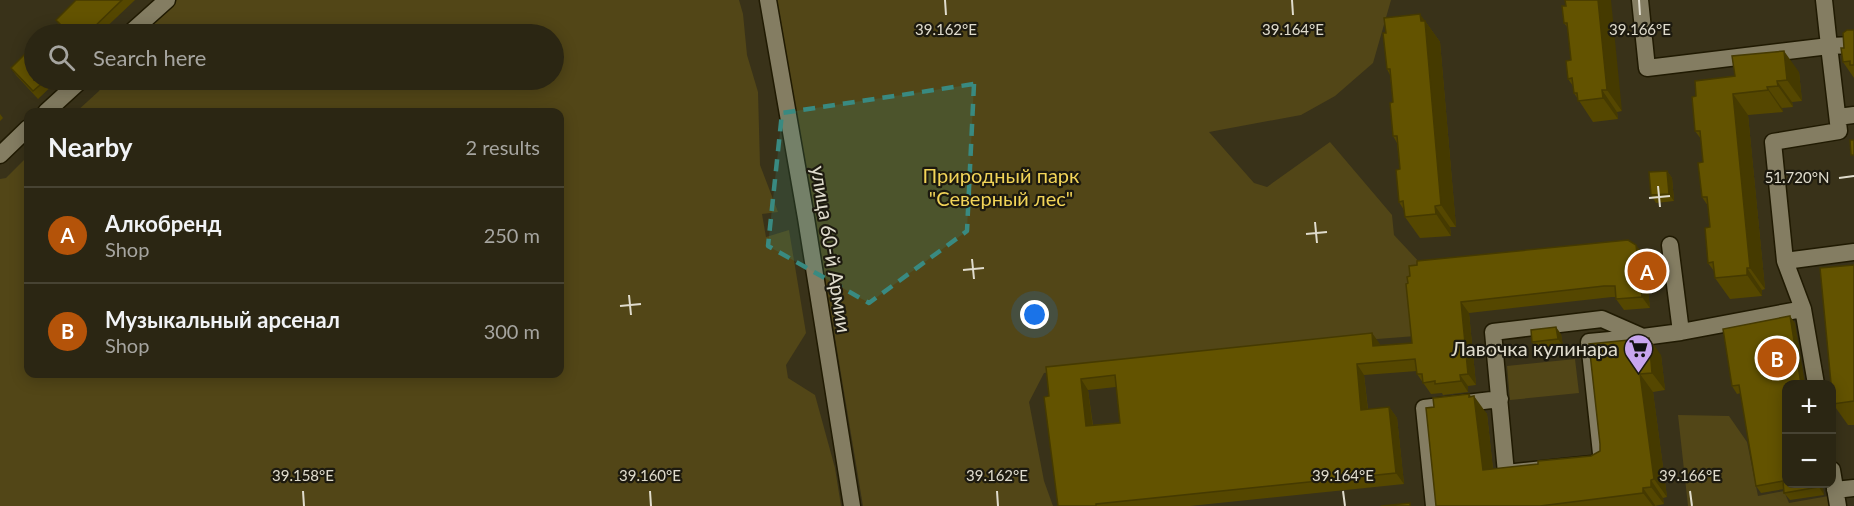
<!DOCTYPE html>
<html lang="en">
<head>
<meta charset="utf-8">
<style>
  :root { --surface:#2b2613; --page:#373221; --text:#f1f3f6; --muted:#a6a5a0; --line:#474333; --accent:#b45309 }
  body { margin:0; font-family:Lato,sans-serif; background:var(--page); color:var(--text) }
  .controls { position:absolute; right:18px; bottom:18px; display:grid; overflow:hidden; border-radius:12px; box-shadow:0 3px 15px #0003 }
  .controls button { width:54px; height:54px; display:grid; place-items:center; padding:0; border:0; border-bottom:2px solid var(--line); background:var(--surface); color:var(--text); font:30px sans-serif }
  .you { position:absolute; left:1035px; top:315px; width:21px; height:21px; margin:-15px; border:4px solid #fff; border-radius:50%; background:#1a73e8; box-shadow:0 0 0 9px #1a73e833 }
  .badge { display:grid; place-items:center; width:39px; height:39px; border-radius:50%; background:var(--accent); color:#fff; font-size:20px; font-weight:700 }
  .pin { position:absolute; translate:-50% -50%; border:3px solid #fff; box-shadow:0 2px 6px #0006 }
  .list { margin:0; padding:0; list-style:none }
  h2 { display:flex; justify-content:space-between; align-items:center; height:78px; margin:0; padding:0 24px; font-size:26px }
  h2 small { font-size:20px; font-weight:400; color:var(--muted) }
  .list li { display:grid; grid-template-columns:39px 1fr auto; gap:18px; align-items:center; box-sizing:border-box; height:96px; padding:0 24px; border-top:2px solid var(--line) }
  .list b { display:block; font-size:22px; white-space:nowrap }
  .list p { margin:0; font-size:20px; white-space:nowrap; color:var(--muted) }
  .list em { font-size:20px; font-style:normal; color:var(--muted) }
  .icon { flex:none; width:33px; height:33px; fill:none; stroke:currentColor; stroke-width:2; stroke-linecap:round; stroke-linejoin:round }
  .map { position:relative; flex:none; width:1854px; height:506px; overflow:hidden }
  .search { position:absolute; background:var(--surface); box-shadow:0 3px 15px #0003; left:24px; top:24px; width:540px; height:66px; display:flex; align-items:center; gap:15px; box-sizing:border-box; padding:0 21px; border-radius:33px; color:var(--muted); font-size:22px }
  .panel { position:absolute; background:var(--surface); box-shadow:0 3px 15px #0003; left:24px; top:108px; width:540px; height:270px; border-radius:12px }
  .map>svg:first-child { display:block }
  .green { fill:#524617 }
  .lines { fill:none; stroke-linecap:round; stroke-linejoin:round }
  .minor-casing { stroke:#201a02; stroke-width:19 }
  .minor { stroke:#847d62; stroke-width:16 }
  .wall { fill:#554700; fill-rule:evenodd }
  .shaded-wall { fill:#453a00 }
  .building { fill:#635300; stroke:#453a00; stroke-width:1.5; fill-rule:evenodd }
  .marked { fill:#398a81; fill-opacity:0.2; stroke:#398a81; stroke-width:4.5; stroke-dasharray:12 8; stroke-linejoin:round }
  .ticks { fill:none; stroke:#e0dccd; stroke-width:2 }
  .labels { text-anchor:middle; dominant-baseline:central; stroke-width:4.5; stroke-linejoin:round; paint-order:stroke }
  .park-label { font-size:20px; fill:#f2d458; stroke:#1d1a0f }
  .street-label { font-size:20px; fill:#e0dccd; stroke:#1d1a0f }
  .poi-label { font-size:20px; fill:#e0dccd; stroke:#1d1a0f; text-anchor:end }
  .ticks-label { font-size:15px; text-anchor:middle; fill:#e0dccd; stroke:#1d1a0f; stroke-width:4.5; stroke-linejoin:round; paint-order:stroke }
</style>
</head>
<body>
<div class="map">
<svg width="1854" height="506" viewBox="0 0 1854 506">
  <rect width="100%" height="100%" fill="#393219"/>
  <path class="green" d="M167,0H739L743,14L747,55L758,92L760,165L778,212L762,214L766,237L789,230L806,333L786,365L788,378L815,395L835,468L841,506H0V179L6,178L28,156V374H560V112H76L99,91L105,80H554V34H129Z
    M771,0H1391L1373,63L1335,96L1301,115L1209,132L1254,183L1267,187L1330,142L1392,215L1394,235L1421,264L1416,336L1222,351L1044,373L1029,402L1044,481L1053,506H863L809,181L804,179Z
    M1575,359L1579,393L1510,400L1507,366Z
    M1678,415L1729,416L1747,442L1758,496L1784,491L1789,503L1834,495L1836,506H1688Z"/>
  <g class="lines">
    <defs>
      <path id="minor" d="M768,0L806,218L852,506
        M1640,0L1647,68L1829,46L1824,0
        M129,34L167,0
        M46,112L81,80
        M1838,117L1854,115
        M0,155L28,128
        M1670,245L1681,332L1803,309
        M1785,261L1854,252
        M1602,319L1643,337L1589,342L1602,463L1506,473L1493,332Z
        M1643,337L1681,332
        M1816,384L1803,309L1785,261L1773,142L1839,131L1829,46L1854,45
        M1832,470L1838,506
        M1835,490L1854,488
        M1434,506L1424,408L1500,399"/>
    </defs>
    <use href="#minor" class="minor-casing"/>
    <use href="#minor" class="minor"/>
  </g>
  <path class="wall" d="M76,0H135L99,34H68L61,27L56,20Z
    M1566,6L1622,111L1617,112L1618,119L1593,122L1574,93L1573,86L1568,79L1571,60L1568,28L1564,23Z
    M1425,21L1440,42L1456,227H1450L1451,236L1420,238L1405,217L1404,210L1399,202L1400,169L1397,143L1393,136V102L1390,75L1387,69Z
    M1854,30V78L1843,62L1844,48Z
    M11,68L34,80H58L38,99L16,75Z
    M1799,72L1802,101L1792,102L1793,107L1782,108L1783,112L1748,115L1765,289L1762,290V296L1730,299L1715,278L1714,271L1708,263L1710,227L1708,206L1702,197L1703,162L1701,139L1695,131L1696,96Z
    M0,114L3,118L0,121Z
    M1667,171L1672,178L1674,201L1656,203L1651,195Z
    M1636,245L1644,256L1650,308L1624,310L1616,299V297H1612L1469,313L1476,385L1468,386V392L1443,395L1442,393L1431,394L1417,374V371L1364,375L1368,409L1389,407L1397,418L1404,484L1190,506H1058L1046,367L1372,333L1380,346L1412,343L1406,284ZM1116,387L1120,423L1093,425L1088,390Z
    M1854,265V425H1848L1833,404Z
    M1795,323L1786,483H1822L1824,495L1790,500L1784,493V489L1761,493L1756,486L1741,393L1737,394L1732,386Z
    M1561,334L1563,346L1537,349L1532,342Z
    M1589,344L1661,355L1665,390L1653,392L1667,497L1663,498L1664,504L1655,506H1436L1434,407L1469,394L1487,414L1493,469L1538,464L1591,456L1600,451V444Z"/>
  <path class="shaded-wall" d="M1598,0H1611L1622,111L1607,90Z
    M1420,14L1440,42L1456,227L1441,205Z
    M1784,51L1799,72L1802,101L1787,80Z
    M1777,81L1792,102L1793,107L1778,86Z
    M1767,87L1782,108L1783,112L1768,90Z
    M1602,90L1617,112L1618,119L1603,98Z
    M1733,94L1748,115L1765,289L1750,268Z
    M1667,171L1672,178L1674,201L1669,194Z
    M1435,206L1450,227L1451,236L1436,214Z
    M1636,245L1644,256L1650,308L1642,297Z
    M1747,268L1762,290V296L1747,275Z
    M1461,302L1469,313L1476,385L1468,374Z
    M1790,316L1795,323L1805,384H1801Z
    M1556,327L1561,334L1563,346L1558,339Z
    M1372,333L1380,344L1381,358L1373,346Z
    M1649,338L1661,355L1665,390L1652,373Z
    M1357,364L1364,375L1369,421L1361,410Z
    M1640,374L1653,392L1667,497L1654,479Z
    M1460,375L1468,386V392L1461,381Z
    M1081,379L1088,390L1094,437L1086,426Z
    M1469,394L1475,403L1474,396L1487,414L1495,488L1483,470Z
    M1389,407L1397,418L1404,484L1396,473Z
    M1651,480L1663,498L1664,504L1651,487Z
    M1818,483H1822L1824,495L1819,487Z
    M1643,488L1655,505V506H1653L1643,493Z"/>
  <path class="building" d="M76,0H122L94,27L96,30L92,34H70L56,20Z
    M1565,0H1598L1607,90H1602L1603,98L1578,101L1577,93H1574L1572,78L1568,79L1566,61L1571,60L1567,23H1564L1562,6H1566Z
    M1420,14L1421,21H1425L1441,205L1435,206L1436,214L1405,217L1403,201L1399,202L1396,170L1400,169L1397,136H1393L1390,103L1393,102L1390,69H1387L1383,33H1386L1384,18Z
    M1847,30H1854V65H1850V61L1843,62L1841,48H1844L1843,33Z
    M34,45V80H46L33,91L11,68Z
    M1784,51L1787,80L1777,81L1778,86L1767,87L1768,90L1733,94L1750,268H1747V275L1715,278L1713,262L1708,263L1705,228L1710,227L1707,197H1702L1698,163L1703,162L1700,131H1695L1692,97L1696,96L1695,81L1735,76L1732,56Z
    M1850,140H1854V155H1851Z
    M1667,171L1669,194L1651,195L1649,172Z
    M1628,240L1636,245L1642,297L1616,299L1615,286H1604L1461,302L1468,374L1460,375L1461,381L1435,384V381L1423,383L1422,374H1417L1415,359L1357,364L1361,410L1389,407L1396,473L1096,504V506H1058L1044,397L1049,396L1046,367L1372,333L1373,346L1412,343L1406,284L1408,283L1407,277L1410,276L1409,266L1417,265V261ZM1115,375L1120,423L1086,426L1081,379Z
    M1854,265V401L1833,404L1820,268Z
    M1790,316L1801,384H1786V483H1818L1819,487L1784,493L1783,481L1756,486L1739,385L1732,386L1723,329Z
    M1556,327L1558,339L1532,342L1531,330Z
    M1649,338L1652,373L1640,374L1654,479L1651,480V487L1643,488V493L1540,506H1436L1426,408L1434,407L1433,398L1469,394V397L1474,396L1483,470L1538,464V461L1591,456L1600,451V444L1589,344Z
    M1410,503V506H1381Z"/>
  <path class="marked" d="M974,84L967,231L869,303L768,246L782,113Z"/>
  <path class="ticks" d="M945,0L946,15M1292,0L1293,15M1639,0L1640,15M1839,178L1854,176M1658,186L1660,207M1649,198L1670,196M1315,222L1317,243M1306,234L1327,232M972,259L974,279M963,270L984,268M629,295L631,315M620,306L641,304M303,491L304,506M650,491L651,506M997,491L998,506M1343,491L1345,506M1690,491L1692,506"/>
  <defs>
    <symbol id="supermarket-pin" viewBox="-11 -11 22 30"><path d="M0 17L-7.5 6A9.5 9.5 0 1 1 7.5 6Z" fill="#c8a6ef" stroke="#1d1a0f"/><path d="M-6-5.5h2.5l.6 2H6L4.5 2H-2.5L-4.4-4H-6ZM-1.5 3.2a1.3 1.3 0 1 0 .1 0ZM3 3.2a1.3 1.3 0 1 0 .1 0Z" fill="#111"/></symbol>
  </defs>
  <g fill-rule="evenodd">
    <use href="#supermarket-pin" x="1622" y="332" width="33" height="45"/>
  </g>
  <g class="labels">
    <g class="park-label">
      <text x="1001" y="175">Природный парк<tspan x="1001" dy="23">"Северный лес"</tspan></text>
    </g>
    <g class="street-label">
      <text transform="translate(832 249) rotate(81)">улица 60-й Армии</text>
    </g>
    <g class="poi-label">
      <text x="1618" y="348">Лавочка кулинара</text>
    </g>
  </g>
  <g class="ticks-label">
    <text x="946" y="35">39.162°E</text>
    <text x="1293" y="35">39.164°E</text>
    <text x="1640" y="35">39.166°E</text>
    <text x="1797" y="183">51.720°N</text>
    <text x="303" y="481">39.158°E</text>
    <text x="650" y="481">39.160°E</text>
    <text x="997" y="481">39.162°E</text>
    <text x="1343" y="481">39.164°E</text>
    <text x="1690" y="481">39.166°E</text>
  </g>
</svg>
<div class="controls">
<button>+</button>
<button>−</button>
</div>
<div class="you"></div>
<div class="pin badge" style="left:1647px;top:271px">A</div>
<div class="pin badge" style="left:1777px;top:358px">B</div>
<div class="search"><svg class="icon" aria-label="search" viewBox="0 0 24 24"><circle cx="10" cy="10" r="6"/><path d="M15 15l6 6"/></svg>Search here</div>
<section class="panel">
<h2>Nearby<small>2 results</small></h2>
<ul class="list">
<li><span class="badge">A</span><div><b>Алкобренд</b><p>Shop</p></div><em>250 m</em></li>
<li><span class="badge">B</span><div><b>Музыкальный арсенал</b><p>Shop</p></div><em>300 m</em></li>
</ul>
</section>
</div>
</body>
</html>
